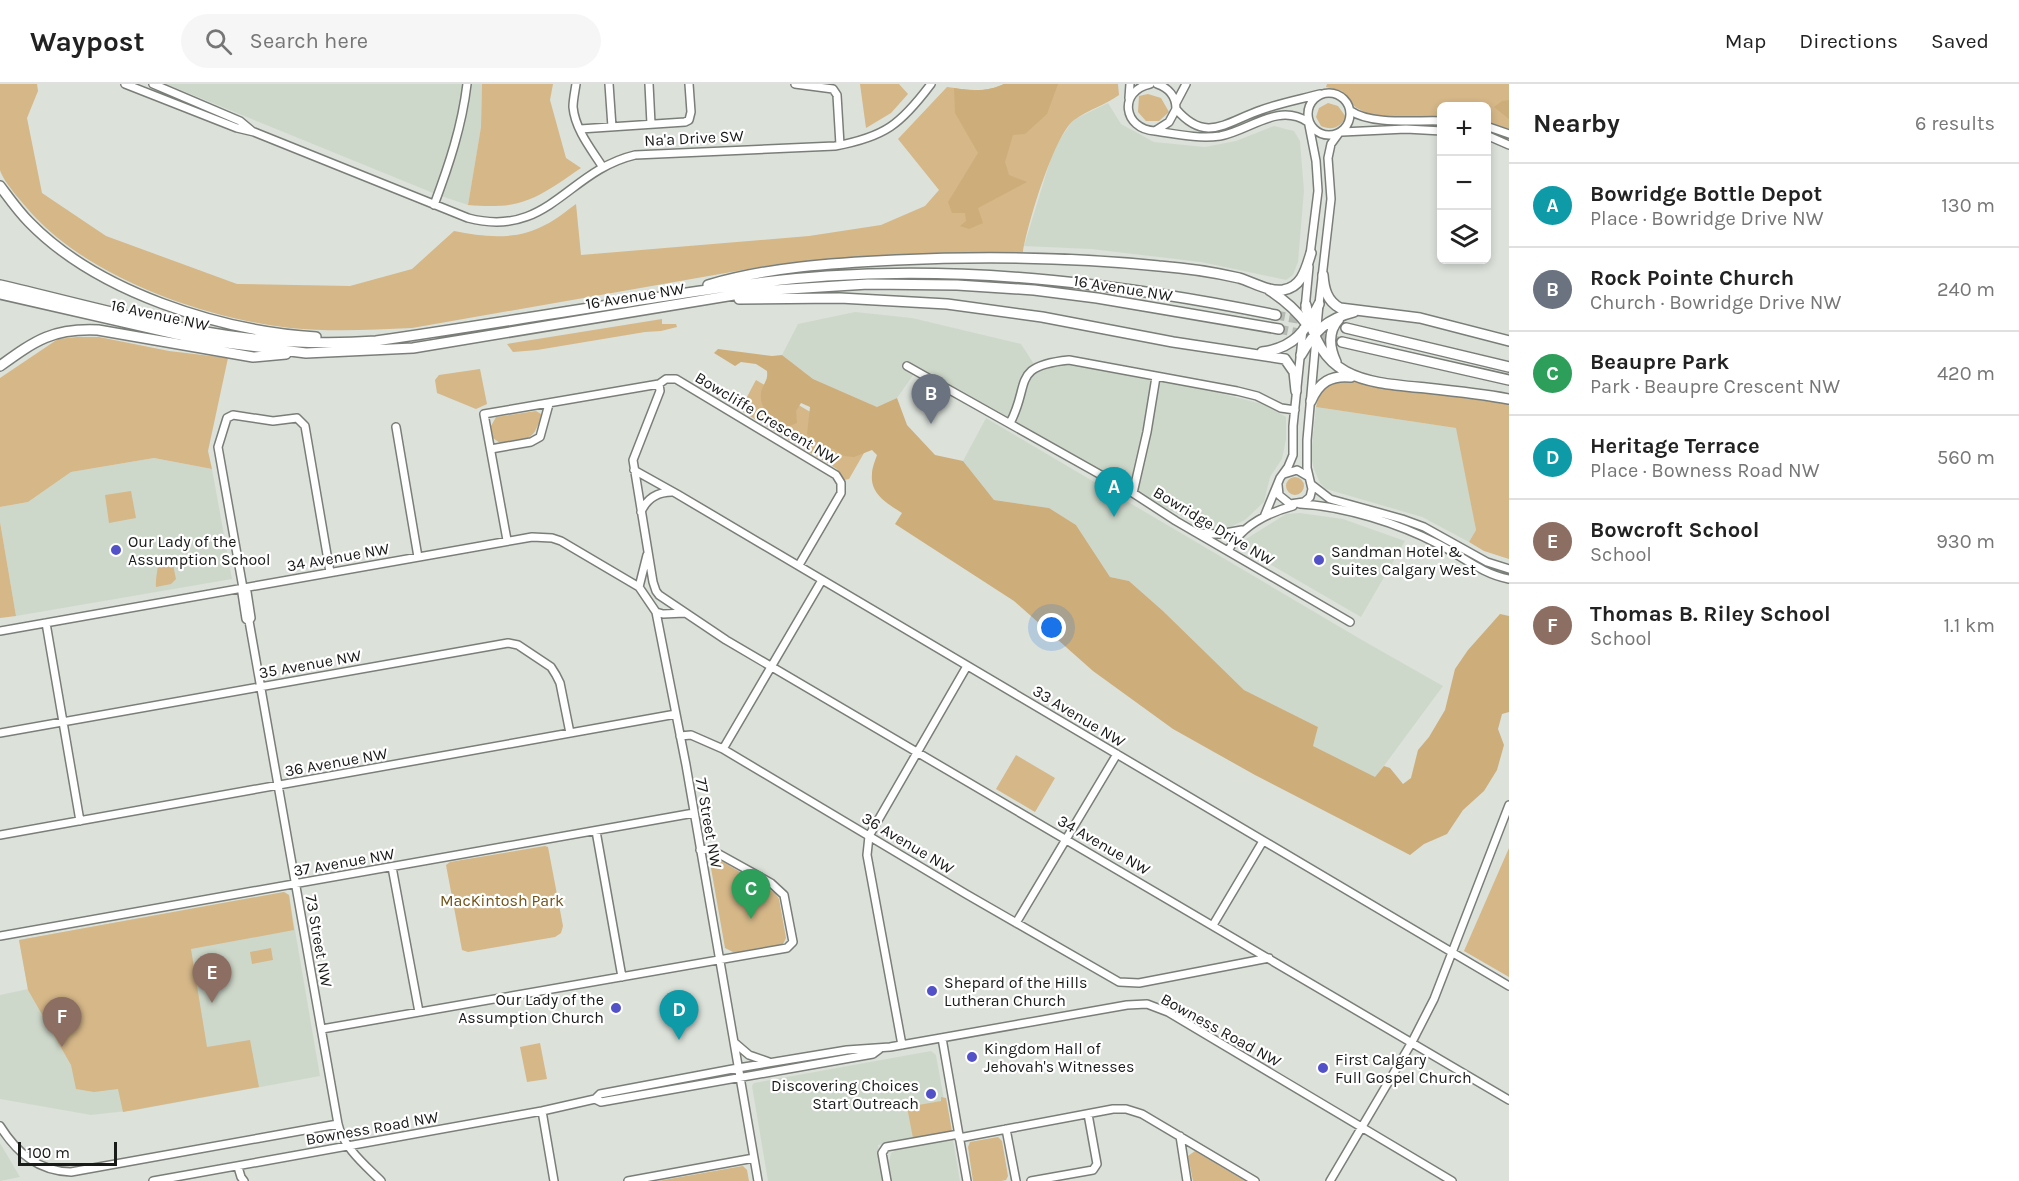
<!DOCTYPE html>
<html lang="en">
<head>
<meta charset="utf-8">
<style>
  :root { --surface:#fff; --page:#f6f6f6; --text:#222; --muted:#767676; --line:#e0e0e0; --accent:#1a73e8 }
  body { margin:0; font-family:Karla,sans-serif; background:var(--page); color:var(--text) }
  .controls { position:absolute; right:18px; top:18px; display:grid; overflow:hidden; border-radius:9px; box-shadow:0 3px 9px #0003 }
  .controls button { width:54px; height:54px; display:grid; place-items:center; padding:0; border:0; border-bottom:2px solid var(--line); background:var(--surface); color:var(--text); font:30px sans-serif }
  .scale { position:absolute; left:18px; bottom:15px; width:99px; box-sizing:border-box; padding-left:6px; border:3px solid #191b19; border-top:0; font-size:16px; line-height:21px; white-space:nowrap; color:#191b19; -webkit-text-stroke:4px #fff; paint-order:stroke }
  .you { position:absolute; left:1052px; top:544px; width:21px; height:21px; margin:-15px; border:4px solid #fff; border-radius:50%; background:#1a73e8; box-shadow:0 0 0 9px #1a73e833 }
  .badge { display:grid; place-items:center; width:39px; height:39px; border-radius:50%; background:var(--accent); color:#fff; font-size:20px; font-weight:700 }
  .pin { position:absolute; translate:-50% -50px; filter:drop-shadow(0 2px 3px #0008) }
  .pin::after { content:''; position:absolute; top:32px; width:21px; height:18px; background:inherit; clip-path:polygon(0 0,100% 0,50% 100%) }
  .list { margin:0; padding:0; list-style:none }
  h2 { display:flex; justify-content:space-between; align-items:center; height:78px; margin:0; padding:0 24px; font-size:26px }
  h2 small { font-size:20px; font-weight:400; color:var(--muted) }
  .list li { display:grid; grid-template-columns:39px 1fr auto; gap:18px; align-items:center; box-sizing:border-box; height:84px; padding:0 24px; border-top:2px solid var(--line) }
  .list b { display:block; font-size:22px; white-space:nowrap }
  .list p { margin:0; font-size:20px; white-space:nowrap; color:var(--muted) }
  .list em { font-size:20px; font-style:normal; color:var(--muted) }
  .icon { flex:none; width:33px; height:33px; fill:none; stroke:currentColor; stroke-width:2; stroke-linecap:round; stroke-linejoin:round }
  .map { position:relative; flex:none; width:1509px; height:1097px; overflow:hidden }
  header { display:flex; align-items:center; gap:36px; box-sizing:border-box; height:84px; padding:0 30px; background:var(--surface); border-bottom:2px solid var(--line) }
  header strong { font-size:28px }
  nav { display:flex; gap:33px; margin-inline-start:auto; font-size:21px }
  .search { width:420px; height:54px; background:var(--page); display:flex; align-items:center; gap:15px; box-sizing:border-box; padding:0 21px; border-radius:33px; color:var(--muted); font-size:22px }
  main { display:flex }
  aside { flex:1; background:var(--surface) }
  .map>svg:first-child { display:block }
  .built { fill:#ced8ca }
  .green { fill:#d5b788 }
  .forest { fill:#cdad7a }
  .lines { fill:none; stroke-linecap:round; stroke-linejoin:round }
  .highway-tunnel { stroke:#b5b9b3; stroke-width:9; stroke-dasharray:9 4.5; stroke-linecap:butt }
  .minor-casing { stroke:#7a7e78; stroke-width:10 }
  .highway-casing { stroke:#7a7e78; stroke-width:12 }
  .minor { stroke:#fff; stroke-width:7 }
  .highway { stroke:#fff; stroke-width:9 }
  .poi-dot { fill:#5251c8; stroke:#fff; stroke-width:2 }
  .labels { text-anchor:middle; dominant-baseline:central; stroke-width:4.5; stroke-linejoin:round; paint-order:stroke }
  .street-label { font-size:16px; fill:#191b19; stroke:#fff }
  .poi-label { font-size:16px; fill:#191b19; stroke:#fff; text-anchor:start }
  .park-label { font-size:16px; fill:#715115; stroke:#fff }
</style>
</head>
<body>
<header>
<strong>Waypost</strong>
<div class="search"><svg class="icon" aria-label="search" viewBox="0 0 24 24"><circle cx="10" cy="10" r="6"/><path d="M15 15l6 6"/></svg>Search here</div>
<nav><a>Map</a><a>Directions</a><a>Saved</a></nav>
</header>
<main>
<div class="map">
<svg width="1509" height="1097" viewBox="0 0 1509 1097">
  <rect width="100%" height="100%" fill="#dce1da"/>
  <path class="built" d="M166,0H482L481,43L468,121L438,111Z
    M1108,19L1121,40L1154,58L1205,63L1236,57L1274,42L1294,47L1300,57L1304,107L1298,178L1293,191L1286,196L1201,178L1091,165L1024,162L1054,64L1073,36Z
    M855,228L912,234L1021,260L1036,283L1069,276L1156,293L1266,321L1286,333V355L1282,375L1270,393L1264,418L1245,436L1228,444H1208L1133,409L916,287L897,314L877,323L813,295L782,271L798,240Z
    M1316,323L1457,344L1476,446L1469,458L1422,433L1326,405L1320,399L1314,385L1311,372Z
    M986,334L1362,556L1443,602L1375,694L1313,662L1318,643L1244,606L1163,527L1129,497L1110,493L1076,441L1049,424L994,416L963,377Z
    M154,374L212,385L232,495L16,532L0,438V423L28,418L71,388Z
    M1300,429L1343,435L1405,457L1361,533L1249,468L1246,455L1286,430Z
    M284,808L289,811L320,992L136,1026L91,1031L0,1015V911L28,905L19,856Z
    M931,967L936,971L950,1049L878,1061L884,1097H768L752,1002L754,999Z
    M953,1056L960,1097H892L889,1079L891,1069L896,1066Z
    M0,1059L20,1093L0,1097Z"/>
  <path class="green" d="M0,0H37L38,7L27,34L42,109L106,152L237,200L350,202L412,185L454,147C484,153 516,157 545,141C556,136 566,127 576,120L581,171L809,152L881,141L925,122L939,106L898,55L947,3C967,6 985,9 1004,0H1118L1119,11C1105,21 1088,26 1074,36C1054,51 1027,142 1023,168H981L777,180L412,244C371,246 330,248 290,244C205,234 95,196 35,133C27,124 3,98 0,86C0,80 0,71 0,64C0,42 0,21 0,0Z
    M482,0H553L550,16L566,74L581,84C537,114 523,126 468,121L481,43Z
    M860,0H899L908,10L891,29L866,44Z
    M1327,0H1509V45L1487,37L1486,22H1442L1441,33L1372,32L1355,23L1342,7L1326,3Z
    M1148,10L1161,14L1169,28L1159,37H1146L1138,28L1139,12Z
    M1328,19L1338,22L1346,33C1341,43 1332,47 1321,42L1316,33L1319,24Z
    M662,235V240H676L677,243L661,247L645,248L537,266L513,268L507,260Z
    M77,253H99L169,267L228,274L208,367L212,385L154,374L71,388L28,418L0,423V294L58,255Z
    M480,285L487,320L476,325L437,309L435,296L439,291Z
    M1345,295L1389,304L1509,320V475L1484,467L1469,458L1476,446L1456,344L1316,323C1322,302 1325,302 1345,295Z
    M756,296L868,362L849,395L844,396L837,385L740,326Z
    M536,327L541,330C541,336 540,338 537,343C531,359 515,357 500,359L493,354L491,342L496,333Z
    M1286 402a9 9 0 1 1 18 0a9 9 0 1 1-18 0Z
    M131,407L136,434L109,439L105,411Z
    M0,438L16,532L0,534Z
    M171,471L176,495L171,500L156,503C155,493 159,485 157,477L159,474Z
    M1016,671L1055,694L1035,728L996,705Z
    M545,762L548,763L563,842L561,849L555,853L468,868L462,866L446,781L450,778Z
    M1509,764V893L1464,867Z
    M720,776L775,809L779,815L786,854L783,860L735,869L725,864L711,784L715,778Z
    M284,808L289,811L294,846L191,865L207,963L250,956L259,1003L123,1028L118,1005L94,1008L76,1005L71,981L28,906L19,856Z
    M271,864L273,876L252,880L250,868Z
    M540,959L547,995L527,998L520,963Z
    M941,1013L946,1014L952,1047L913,1054L907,1023L941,1017Z
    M998,1053L1002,1057L1008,1092L1006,1096L1001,1097H973L968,1063L970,1058Z
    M1195,1067L1245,1097H1193L1188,1072Z
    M743,1082L747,1086L749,1097H658Z"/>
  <path class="forest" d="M1004,0H1058L1047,30L1025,50L1013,51L1005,78L1009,91L1027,98L978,124L983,139L969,145L960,142L966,137L965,129H952L948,118L978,69L955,29L954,4C972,7 987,8 1004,0Z
    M1509,16V35L1494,23L1502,17Z
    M718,265L772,272L782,271L813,295L877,323L897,314L907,341L935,371L963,377L994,416L1049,424L1076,441L1110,493L1129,497L1163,527L1244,606L1318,643L1313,662L1375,693L1384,682L1390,684L1403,700L1411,694L1418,666L1429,653L1445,626L1455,585L1468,566L1500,530L1509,532V628L1502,630L1498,645L1504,661L1497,686L1484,707L1463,726L1447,750L1424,760L1410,771L1255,691L1173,645L1093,587L1014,517L895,440L902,429C887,419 870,410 872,390C872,384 875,377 877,371L872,366L854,373L844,372L834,365L825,364L812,356L807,350L810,323L801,319L796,327L797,339L787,343C773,338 756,322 762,305C765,297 768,296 767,287L756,280L741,278L735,282L714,269Z"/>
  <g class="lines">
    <path class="highway-tunnel" d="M1276,231L1308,237
      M1279,245L1338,257"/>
    <defs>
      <path id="minor" d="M125,0L237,44L254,48L468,134C548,155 567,87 635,71L835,62C885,53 901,40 931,0
        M153,0L240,37L252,47
        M576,0C575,7 573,16 573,23C575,45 591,65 602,82
        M609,0L612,43
        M649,0L651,40
        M795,0L833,5L837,11L840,61
        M1150,0C1118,7 1123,45 1155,47L1169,38L1176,25C1176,13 1169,4 1157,0
        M1308 30a21 21 0 1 1 42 0a21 21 0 1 1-42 0Z
        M1129,14L1130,0
        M1176,19L1186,0
        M1176,25C1206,60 1226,38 1261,26C1280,19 1301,15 1320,10
        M1351,27C1371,41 1416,36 1442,37
        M1309,41L1316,77L1318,107L1310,171
        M1486,42L1509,50
        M580,45L685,38L689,36L691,28L689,0
        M1155,47C1176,50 1198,55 1220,52C1249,47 1278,18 1308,38
        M1342,48L1406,45L1442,47
        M1486,51L1509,61
        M434,121C449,81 462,42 467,0
        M1305,225L1309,183
        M907,282L1133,409L1176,437L1350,538
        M659,300L660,307L633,376L653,498L656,507L659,511L726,556L1509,1016
        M1010,339C1031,300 1010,282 1069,276L1237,307L1257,312L1281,324L1295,326
        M396,343L418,473
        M491,365L531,358L540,353L549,320
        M634,386L677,410L1509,902
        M1284,390L1297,386L1309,393
        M1278,401L1279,411L1290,420L1304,418L1310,413L1312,405L1307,384V356L1319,220L1331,115L1328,74L1331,60L1339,49
        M1312,401L1330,415L1402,435L1424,443L1487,478L1509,485
        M1133,409L1147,348L1156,293
        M1300,420C1344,422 1400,440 1438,460C1462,472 1482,490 1509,495
        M641,428C647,414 657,408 672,408
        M1264,433L1280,394L1288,383L1293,371V342L1303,245
        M1199,449L1219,450L1242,446
        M507,456L484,330L659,300L666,295H676L836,391L841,399V409L799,481
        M1228,467C1241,442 1267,429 1293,422
        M330,488L305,342L297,334L273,337L233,331L227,334L218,363L243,504L242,509L246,535L249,537L338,1040C343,1063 365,1081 381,1097
        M639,503L647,471
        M243,504L247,508L251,534L249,537
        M656,528L663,530L685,529
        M46,539L80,737
        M0,547L532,453L552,454L561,457L639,503L656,528L686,681L758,1097
        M0,649L508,559L518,561L551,583L556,591L560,599L570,649
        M680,652L691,651L723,665L966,810L1119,898L1139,899L1269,874
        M723,665L822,496
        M596,747L622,893
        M0,751L676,630
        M392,783L419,928
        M1016,839L1117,670
        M1213,841L1263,757
        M0,852L694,729
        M322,945L787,864L793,858L784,811L771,799L710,765L700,766
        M942,954L967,1097
        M735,959L749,971L769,978
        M902,961L867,771L869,752L967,582
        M595,1015L600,1010L738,984L847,966L890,963L1127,921L1147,920L1168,928L1452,1097
        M542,1027L554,1097
        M0,1042C17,1069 38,1087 71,1088L338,1040
        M1006,1045L1016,1097
        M1180,1052L1187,1097
        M959,1054L1113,1025H1126L1142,1030L1255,1097
        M238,1083L241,1093L244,1097
        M153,1097L542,1027L595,1015L601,1018L873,970L881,964
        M628,1097L754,1074
        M887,1097L882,1069L886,1063L959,1050
        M1031,1097L1093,1086L1097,1080L1088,1030
        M1330,1097L1412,958L1434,915L1509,721"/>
      <path id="highway" d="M0,102C9,114 18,127 29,138C97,208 220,247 316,253
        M1323,191C1324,205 1327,217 1340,224L1420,234L1509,257
        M0,201C82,220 164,244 247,254C290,259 333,260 376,257C466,244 556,229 647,215C707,206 767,196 827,192C979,182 1128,201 1276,231
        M708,201C769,183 833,179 896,176C984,172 1071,173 1159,182C1186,184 1213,188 1239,194C1253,198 1268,208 1283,206C1302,203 1306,185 1311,169
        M1269,206C1285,216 1298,228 1309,243
        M0,210L202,256L306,269L413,264L758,207L868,200L957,201L1034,206L1097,214L1279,245
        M739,215L840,214L947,220L1042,233L1173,258L1285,275L1294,288L1296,307
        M1306,221C1320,296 1362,298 1426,304C1454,307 1482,310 1509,315
        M1346,244L1509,283
        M1342,258L1509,296
        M1262,268C1294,264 1306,247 1319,220
        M1301,271C1315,247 1326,235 1354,228
        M1336,278C1329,263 1328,247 1339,235
        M0,282C36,256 53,244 98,246L253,273L286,270
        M1311,317C1319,298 1331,291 1351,293"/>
    </defs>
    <use href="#minor" class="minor-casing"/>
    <use href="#highway" class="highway-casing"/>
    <use href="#minor" class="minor"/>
    <use href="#highway" class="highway"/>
  </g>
  <g class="poi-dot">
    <circle cx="116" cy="466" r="6"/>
    <circle cx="1319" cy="476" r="6"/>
    <circle cx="932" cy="907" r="6"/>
    <circle cx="616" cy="924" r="6"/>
    <circle cx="972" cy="973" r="6"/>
    <circle cx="1323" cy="984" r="6"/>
    <circle cx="931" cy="1010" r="6"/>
  </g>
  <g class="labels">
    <g class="street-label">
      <text transform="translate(694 54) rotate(-3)">Na'a Drive SW</text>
      <text transform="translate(1123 204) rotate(9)">16 Avenue NW</text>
      <text transform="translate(635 212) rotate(-9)">16 Avenue NW</text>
      <text transform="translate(160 231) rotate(12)">16 Avenue NW</text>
      <text transform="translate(767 334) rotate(31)">Bowcliffe Crescent NW</text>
      <text transform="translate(1214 442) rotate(31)">Bowridge Drive NW</text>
      <text transform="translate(338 473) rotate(-10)">34 Avenue NW</text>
      <text transform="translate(310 580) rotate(-10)">35 Avenue NW</text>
      <text transform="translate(1079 632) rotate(31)">33 Avenue NW</text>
      <text transform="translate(336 678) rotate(-10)">36 Avenue NW</text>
      <text transform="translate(709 739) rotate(80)">77 Street NW</text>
      <text transform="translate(908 759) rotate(31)">36 Avenue NW</text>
      <text transform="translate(1104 761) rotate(30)">34 Avenue NW</text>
      <text transform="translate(344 778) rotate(-10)">37 Avenue NW</text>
      <text transform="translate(319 857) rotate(80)">73 Street NW</text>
      <text transform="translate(1221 946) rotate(29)">Bowness Road NW</text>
      <text transform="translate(372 1044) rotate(-10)">Bowness Road NW</text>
    </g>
    <g class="poi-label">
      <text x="128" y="457">Our Lady of the<tspan x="128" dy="18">Assumption School</tspan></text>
      <text x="1331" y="467">Sandman Hotel &amp;<tspan x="1331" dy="18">Suites Calgary West</tspan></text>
      <text x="944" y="898">Shepard of the Hills<tspan x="944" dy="18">Lutheran Church</tspan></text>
      <text x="604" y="915" text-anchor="end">Our Lady of the<tspan x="604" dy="18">Assumption Church</tspan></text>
      <text x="984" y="964">Kingdom Hall of<tspan x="984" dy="18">Jehovah's Witnesses</tspan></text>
      <text x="1335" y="975">First Calgary<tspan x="1335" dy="18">Full Gospel Church</tspan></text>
      <text x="919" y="1001" text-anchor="end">Discovering Choices<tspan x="919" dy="18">Start Outreach</tspan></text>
    </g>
    <g class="park-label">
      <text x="502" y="816">MacKintosh Park</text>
    </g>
  </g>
</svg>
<div class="controls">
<button>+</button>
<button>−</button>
<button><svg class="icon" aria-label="layers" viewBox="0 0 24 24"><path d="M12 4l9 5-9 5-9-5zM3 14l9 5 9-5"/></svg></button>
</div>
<div class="scale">100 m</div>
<div class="you"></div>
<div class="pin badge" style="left:1114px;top:433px;background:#0f9aa8">A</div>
<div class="pin badge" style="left:931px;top:340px;background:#6b7280">B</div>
<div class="pin badge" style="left:751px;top:835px;background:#2e9e5b">C</div>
<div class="pin badge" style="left:679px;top:956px;background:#0f9aa8">D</div>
<div class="pin badge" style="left:212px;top:919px;background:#8d6e63">E</div>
<div class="pin badge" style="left:62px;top:963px;background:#8d6e63">F</div>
</div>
<aside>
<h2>Nearby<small>6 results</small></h2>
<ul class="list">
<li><span class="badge" style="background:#0f9aa8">A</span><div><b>Bowridge Bottle Depot</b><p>Place · Bowridge Drive NW</p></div><em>130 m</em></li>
<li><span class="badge" style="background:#6b7280">B</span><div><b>Rock Pointe Church</b><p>Church · Bowridge Drive NW</p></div><em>240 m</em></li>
<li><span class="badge" style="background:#2e9e5b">C</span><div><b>Beaupre Park</b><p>Park · Beaupre Crescent NW</p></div><em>420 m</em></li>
<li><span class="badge" style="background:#0f9aa8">D</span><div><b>Heritage Terrace</b><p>Place · Bowness Road NW</p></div><em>560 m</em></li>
<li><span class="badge" style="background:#8d6e63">E</span><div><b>Bowcroft School</b><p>School</p></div><em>930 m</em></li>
<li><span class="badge" style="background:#8d6e63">F</span><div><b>Thomas B. Riley School</b><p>School</p></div><em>1.1 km</em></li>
</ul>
</aside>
</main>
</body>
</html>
